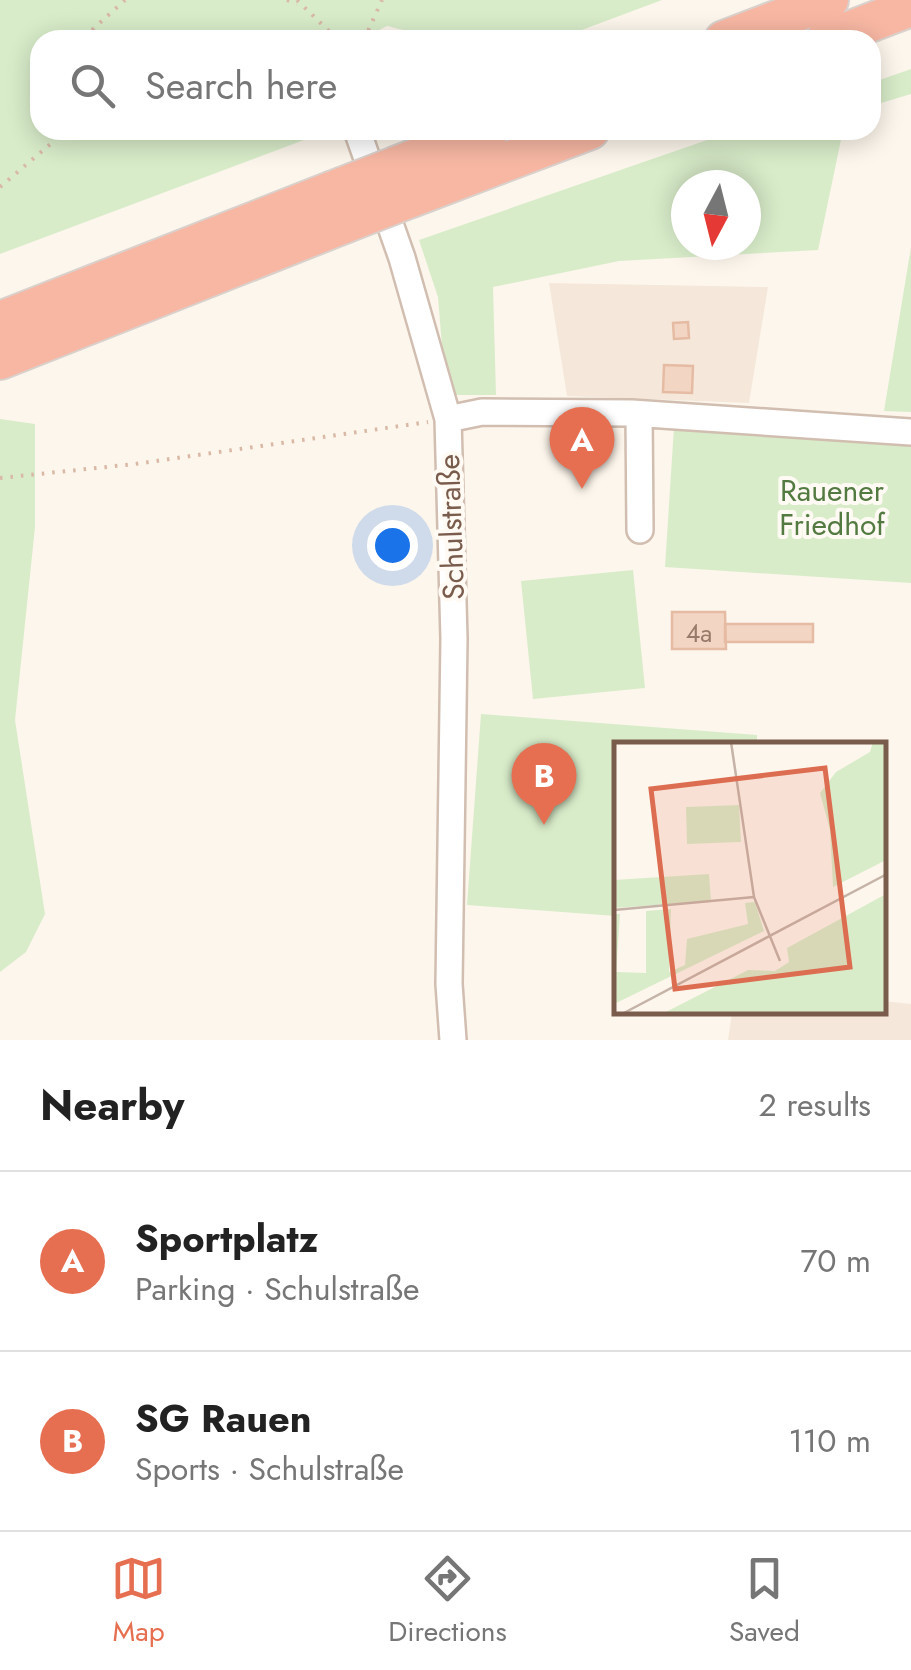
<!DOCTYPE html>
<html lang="en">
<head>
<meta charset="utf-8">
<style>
  :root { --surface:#fff; --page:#f2f2f2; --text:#222; --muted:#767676; --line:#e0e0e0; --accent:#e76f51 }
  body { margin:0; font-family:Jost,sans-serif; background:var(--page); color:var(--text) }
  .compass { position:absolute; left:671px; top:170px; width:90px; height:90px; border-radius:50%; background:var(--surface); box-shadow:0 5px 25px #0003; rotate:187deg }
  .you { position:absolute; left:392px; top:545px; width:35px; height:35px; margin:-25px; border:8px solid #fff; border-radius:50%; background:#1a73e8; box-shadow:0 0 0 15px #1a73e833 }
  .badge { display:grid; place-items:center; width:65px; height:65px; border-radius:50%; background:var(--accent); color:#fff; font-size:32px; font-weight:700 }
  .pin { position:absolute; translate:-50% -82px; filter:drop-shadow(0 2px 5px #0008) }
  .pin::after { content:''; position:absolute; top:52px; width:35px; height:30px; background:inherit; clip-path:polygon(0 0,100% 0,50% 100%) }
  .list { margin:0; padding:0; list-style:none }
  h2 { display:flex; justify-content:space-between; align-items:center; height:130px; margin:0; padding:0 40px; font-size:42px }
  h2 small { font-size:32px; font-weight:400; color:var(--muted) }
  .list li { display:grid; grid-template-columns:65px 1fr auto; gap:30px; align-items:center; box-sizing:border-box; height:180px; padding:0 40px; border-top:2px solid var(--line) }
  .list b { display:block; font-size:38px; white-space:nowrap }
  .list p { margin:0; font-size:32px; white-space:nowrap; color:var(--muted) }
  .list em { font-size:32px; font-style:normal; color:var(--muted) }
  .icon { flex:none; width:55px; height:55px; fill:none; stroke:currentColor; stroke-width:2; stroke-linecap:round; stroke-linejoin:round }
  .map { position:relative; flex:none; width:911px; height:1040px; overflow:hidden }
  .search { position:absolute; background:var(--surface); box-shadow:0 5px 25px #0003; left:30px; right:30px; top:30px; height:110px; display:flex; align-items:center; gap:25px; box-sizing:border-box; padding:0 35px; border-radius:30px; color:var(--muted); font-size:38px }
  .sheet { height:490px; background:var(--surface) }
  nav { display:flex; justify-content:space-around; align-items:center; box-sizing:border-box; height:140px; border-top:2px solid var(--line); background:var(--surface); font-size:28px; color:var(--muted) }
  nav a { display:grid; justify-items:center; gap:5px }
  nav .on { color:var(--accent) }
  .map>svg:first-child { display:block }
  .residential { fill:#f5e8da }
  .green { fill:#d8ecc9; fill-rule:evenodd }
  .building { fill:#f3d5c3; stroke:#e6bba3; stroke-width:2.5 }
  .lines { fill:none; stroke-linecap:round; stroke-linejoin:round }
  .minor-casing { stroke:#d1beb0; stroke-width:30 }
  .highway-casing { stroke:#dad1cd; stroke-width:42 }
  .path { stroke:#d9b8a5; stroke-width:4; stroke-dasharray:2.5 8; stroke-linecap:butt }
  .minor { stroke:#fff; stroke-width:25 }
  .highway { stroke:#f7b7a3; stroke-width:38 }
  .highway-bridge-casing { stroke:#dad1cd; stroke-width:42; stroke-linecap:butt }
  .highway-bridge { stroke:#f7b7a3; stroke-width:38 }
  .labels { text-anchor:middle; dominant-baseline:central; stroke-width:8; stroke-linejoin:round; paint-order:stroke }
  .number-label { font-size:25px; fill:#987a6a }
  .park-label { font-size:30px; fill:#537a41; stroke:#fffaf3 }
  .street-label { font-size:30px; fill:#7a5c4d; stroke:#fffaf3 }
  .inset-road { fill:none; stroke:#c5b3a7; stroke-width:2.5 }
  .view { fill:#dc6d51; fill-opacity:0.15; stroke:#dc6d51; stroke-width:5 }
  .inset-edge { fill:none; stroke:#7a5c4d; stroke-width:5 }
</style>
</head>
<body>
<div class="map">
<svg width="911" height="1040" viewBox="0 0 911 1040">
  <rect width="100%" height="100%" fill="#fdf6ec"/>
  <path class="residential" d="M549,283L768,287L749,403L567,396Z
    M884,1001L911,1004V1040H728L732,1013L884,1012Z"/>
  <path class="green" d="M0,0H662L555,40H444L387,26L359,40H40V130H312V137L0,254Z
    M911,69V94L871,106V83Z
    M736,130H843L818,250L619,261L493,287L496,395H446L438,297L419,240ZM686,185H746V245H686Z
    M911,247V412L884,411Z
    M0,419L35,424V527L15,720L45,914L26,952L0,972Z
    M674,427L911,441V583L665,567Z
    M633,570L645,688L533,699L521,581Z
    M481,714L757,735V745H616V916L467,905Z"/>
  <path class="building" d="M688,322L689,338L674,339L673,323Z
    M664,365L693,366L692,393L663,392Z
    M672,612H725L726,649H672Z
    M725,624H813V642H725Z"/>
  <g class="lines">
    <defs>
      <path id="minor" d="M357,130L402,258L448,419L454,639L449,984L453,1040
        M639,414L640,530
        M448,419L482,412L632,413L911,432"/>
      <path id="highway" d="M724,40L829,0
        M825,40L911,7
        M398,165L490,130
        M411,198L590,130
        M0,321L331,191
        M0,360L344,224"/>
    </defs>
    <use href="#minor" class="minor-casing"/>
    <use href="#highway" class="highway-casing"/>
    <path class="path" d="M287,0L297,4
      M297,0L338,40
      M89,40L93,29L125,0
      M364,40L382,0
      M0,187L54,141L58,130
      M0,478L135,464L428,422"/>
    <use href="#minor" class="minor"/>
    <use href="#highway" class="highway"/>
    <defs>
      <path id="highway-bridge" d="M331,191L398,165
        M344,224L411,198"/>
    </defs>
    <use href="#highway-bridge" class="highway-bridge-casing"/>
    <use href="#highway-bridge" class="highway-bridge"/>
  </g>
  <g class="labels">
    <g class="number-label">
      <text x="699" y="633">4a</text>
    </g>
    <g class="park-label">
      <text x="832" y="490">Rauener<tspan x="832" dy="34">Friedhof</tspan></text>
    </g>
    <g class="street-label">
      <text transform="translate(451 527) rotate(-92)">Schulstraße</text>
    </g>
  </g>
  <g transform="translate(614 742)">
    <rect width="272" height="272" fill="#fdf6ec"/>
    <path d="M259,0H272V118L219,145L216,88L206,51L222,30L256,10ZM125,63L127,100L73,102L72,65ZM95,132L97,159L0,166V138ZM272,152V272H48L134,228L161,229L175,220L173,206ZM141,160L150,189L0,262V172H6L2,230L32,231V169L57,167L55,230L71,223L73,197L134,182L131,161Z" fill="#d8ecc9"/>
    <path class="inset-road" d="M117,0L140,155L166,219M0,168L140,155M8,272L273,132"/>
    <path class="view" d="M211,26L236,225L61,247L37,47Z"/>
    <rect width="272" height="272" class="inset-edge"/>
  </g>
</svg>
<svg class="compass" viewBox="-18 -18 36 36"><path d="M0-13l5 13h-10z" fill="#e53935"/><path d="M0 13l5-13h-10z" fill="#767676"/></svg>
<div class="you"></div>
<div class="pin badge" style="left:582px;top:489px">A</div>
<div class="pin badge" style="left:544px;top:825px">B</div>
<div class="search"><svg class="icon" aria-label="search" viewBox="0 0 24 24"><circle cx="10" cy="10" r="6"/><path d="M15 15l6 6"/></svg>Search here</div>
</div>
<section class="sheet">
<h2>Nearby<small>2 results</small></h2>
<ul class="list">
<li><span class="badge">A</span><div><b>Sportplatz</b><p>Parking · Schulstraße</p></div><em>70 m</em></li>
<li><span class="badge">B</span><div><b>SG Rauen</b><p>Sports · Schulstraße</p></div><em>110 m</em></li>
</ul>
</section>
<nav>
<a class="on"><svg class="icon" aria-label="map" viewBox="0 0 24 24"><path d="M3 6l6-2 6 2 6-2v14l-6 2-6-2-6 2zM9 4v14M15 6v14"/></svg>Map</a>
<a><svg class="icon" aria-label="directions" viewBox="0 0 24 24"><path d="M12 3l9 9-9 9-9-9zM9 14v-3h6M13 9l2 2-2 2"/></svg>Directions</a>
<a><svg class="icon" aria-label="saved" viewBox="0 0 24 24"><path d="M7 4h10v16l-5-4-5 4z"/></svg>Saved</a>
</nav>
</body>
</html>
